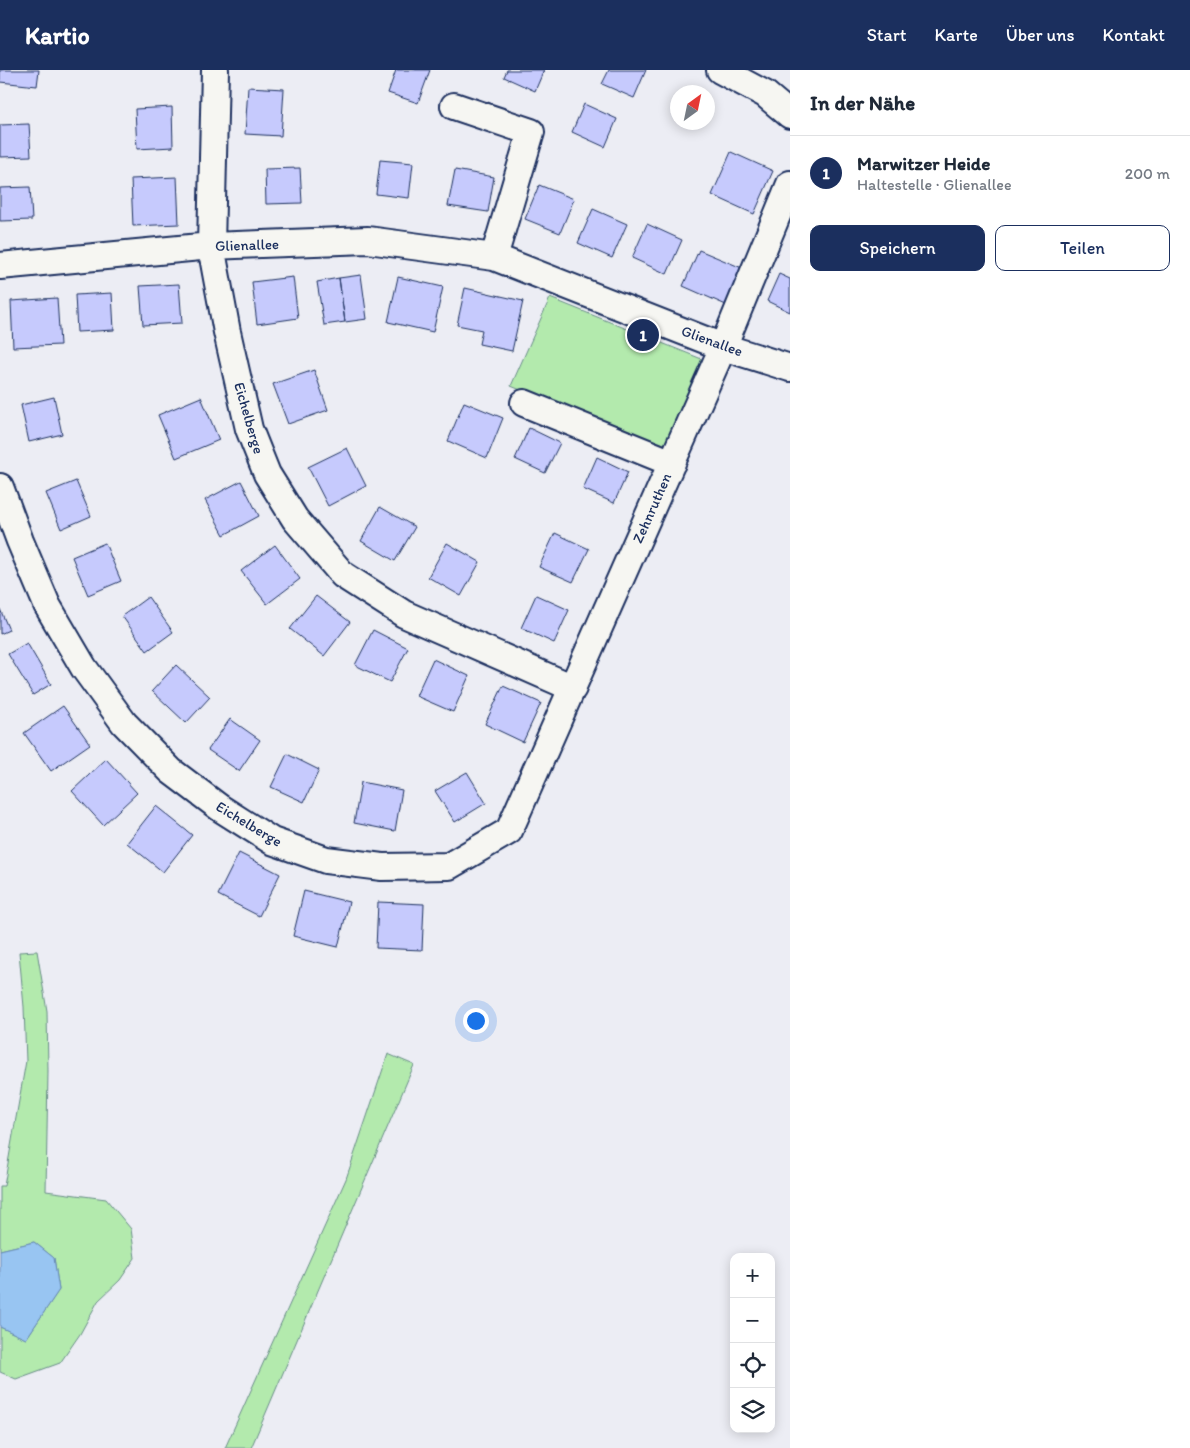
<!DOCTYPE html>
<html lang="de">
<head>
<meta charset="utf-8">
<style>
  :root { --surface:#fff; --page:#f6f6f7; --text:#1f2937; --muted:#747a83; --line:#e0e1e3; --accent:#1b2f5e }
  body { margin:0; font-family:Itim,sans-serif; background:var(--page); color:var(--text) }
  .controls { position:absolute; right:15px; bottom:15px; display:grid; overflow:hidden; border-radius:10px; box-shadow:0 2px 12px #0003 }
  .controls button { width:45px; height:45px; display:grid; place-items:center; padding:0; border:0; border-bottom:1px solid var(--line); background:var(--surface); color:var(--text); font:25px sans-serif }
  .compass { position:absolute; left:670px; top:15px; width:45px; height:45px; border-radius:50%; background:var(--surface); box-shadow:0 2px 12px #0003; rotate:33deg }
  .you { position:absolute; left:475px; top:950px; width:18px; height:18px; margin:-12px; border:4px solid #fff; border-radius:50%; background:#1a73e8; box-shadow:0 0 0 8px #1a73e833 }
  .badge { display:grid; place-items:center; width:32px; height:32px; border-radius:50%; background:var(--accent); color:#fff; font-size:16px; font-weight:700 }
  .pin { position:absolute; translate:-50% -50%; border:2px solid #fff; box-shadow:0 1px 5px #0006 }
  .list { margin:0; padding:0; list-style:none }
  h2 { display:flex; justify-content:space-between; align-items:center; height:65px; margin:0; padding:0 20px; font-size:21px }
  h2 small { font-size:16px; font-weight:400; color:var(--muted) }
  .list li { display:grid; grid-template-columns:32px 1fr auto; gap:15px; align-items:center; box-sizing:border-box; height:75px; padding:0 20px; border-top:1px solid var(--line) }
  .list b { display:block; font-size:19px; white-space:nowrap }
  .list p { margin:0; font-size:16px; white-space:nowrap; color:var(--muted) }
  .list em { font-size:16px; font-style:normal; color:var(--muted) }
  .actions { display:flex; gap:10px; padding:15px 20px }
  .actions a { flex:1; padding:11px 0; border:1px solid var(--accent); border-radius:10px; text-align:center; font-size:18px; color:var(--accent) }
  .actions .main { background:var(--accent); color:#fff }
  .icon { flex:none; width:28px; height:28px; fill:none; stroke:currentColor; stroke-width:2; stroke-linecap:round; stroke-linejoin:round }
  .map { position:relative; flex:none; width:790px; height:1378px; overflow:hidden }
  header { display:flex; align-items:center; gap:30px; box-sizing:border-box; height:70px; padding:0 25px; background:var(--accent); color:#fff }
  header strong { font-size:24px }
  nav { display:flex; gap:28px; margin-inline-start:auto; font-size:18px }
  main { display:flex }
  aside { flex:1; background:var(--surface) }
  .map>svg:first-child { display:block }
  .green { fill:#b3eaad; stroke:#678c86 }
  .water { fill:#98c5f2; stroke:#6689b7 }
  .building { fill:#c6cafd; stroke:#1b2f5e }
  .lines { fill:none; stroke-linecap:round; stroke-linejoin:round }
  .minor-casing { stroke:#1b2f5e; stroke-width:30 }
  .minor { stroke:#f6f6f2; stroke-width:26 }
  .labels { text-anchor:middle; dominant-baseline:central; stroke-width:4; stroke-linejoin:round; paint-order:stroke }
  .street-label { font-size:15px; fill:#1b2f5e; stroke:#f6f6f2 }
</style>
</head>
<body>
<header>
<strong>Kartio</strong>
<nav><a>Start</a><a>Karte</a><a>Über uns</a><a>Kontakt</a></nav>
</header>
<main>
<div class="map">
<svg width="790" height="1378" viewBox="0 0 790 1378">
  <rect width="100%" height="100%" fill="#ecedf4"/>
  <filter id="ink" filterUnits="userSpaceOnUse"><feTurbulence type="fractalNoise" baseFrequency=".02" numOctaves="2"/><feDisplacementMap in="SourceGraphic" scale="10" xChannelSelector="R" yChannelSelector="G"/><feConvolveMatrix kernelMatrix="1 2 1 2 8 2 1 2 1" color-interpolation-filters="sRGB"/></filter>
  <g filter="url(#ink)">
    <path class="green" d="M550,228L724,298L683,388L511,316Z
      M37,881L47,941L48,1001L46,1121L106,1129L131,1159L135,1188L120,1210L98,1231L80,1264L60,1293L16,1309L0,1302V1257L26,1269L59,1220L54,1188L34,1172L0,1180V1116H4L26,991L24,937L19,882Z
      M388,984L414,995L251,1378H225L346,1109Z"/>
    <path class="water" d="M34,1172L54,1188L59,1220L26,1269L0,1257V1180Z"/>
    <path class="building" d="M0,0H39L37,16L0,12Z
      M396,0H430L418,33L388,23Z
      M507,0H544L535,21L504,7Z
      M609,0H646L634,28L602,14Z
      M248,17L284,19L281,66L245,64Z
      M584,34L617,49L605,77L572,62Z
      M172,37L173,77L137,79L135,39Z
      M29,54L31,86L0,87V55Z
      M731,82L773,101L754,144L712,125Z
      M380,90L413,93L409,128L376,124Z
      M300,98L302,133L266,134L265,99Z
      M455,100L494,107L488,142L448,136Z
      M177,107L179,154L133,156L131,109Z
      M539,115L574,129L560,163L525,149Z
      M30,117L32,150L0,151V118Z
      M593,139L627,154L612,188L578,173Z
      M647,154L682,170L667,204L632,188Z
      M699,180L742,198L726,235L683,216Z
      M779,204L790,209V242L767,231Z
      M361,205L367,249L345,252L339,208Z
      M293,207L298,248L257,254L252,212Z
      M398,207L443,217L433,262L388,252Z
      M339,208L345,252L324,255L317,212Z
      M179,214L182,253L143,255L140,216Z
      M465,218L523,231L512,281L479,274L482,260L457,255Z
      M112,223L114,260L77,262L75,225Z
      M57,228L60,275L13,277L11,231Z
      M314,300L328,340L288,354L273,314Z
      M54,327L62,364L29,372L21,335Z
      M201,327L219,370L176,388L158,345Z
      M464,332L503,348L487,388L448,371Z
      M529,358L560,373L545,403L515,389Z
      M347,378L366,416L328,436L308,397Z
      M597,387L628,402L614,433L583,419Z
      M76,411L91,446L61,459L46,423Z
      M241,411L259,446L224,465L205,430Z
      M380,437L415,457L395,491L361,471Z
      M555,463L589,479L573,512L539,497Z
      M105,473L121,511L88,525L72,487Z
      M447,473L480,492L461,526L428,507Z
      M275,475L300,509L267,534L241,501Z
      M536,525L569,540L554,573L521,558Z
      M316,526L350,552L324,586L290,559Z
      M148,527L173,562L147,581L122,546Z
      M0,539L9,560L0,564Z
      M373,560L408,578L390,612L355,595Z
      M27,573L51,614L33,625L8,584Z
      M433,589L469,606L453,642L416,626Z
      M176,595L210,627L186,653L152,621Z
      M503,616L541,633L523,672L485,654Z
      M63,636L90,674L51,701L24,663Z
      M230,649L260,670L239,701L208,680Z
      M287,684L319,700L304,732L271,717Z
      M106,689L137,723L103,755L72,721Z
      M467,702L486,733L455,752L435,721Z
      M361,712L402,720L395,761L354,753Z
      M156,736L192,765L163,802L127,773Z
      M239,783L280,804L259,846L218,825Z
      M304,821L349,832L338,877L293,866Z
      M378,832L424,834L422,880L376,878Z"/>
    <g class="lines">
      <defs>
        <path id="minor" d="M215,0L211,176L227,262L249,359L267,404L295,449L343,505L404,544L573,618
          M720,0L765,24L790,45
          M454,36L531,62L494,187
          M0,196L211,176L368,170L494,187L723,277L790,298
          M524,333L672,393
          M0,417L20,471L47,535L84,598L124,653L171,701L220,738L272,771L326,790L382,797L449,796L509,761L723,277L790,114"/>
      </defs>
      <use href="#minor" class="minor-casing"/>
      <use href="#minor" class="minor"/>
    </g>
  </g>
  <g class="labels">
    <g class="street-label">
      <text transform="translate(247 175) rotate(-2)">Glienallee</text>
      <text transform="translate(712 271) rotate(20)">Glienallee</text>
      <text transform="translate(249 348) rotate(74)">Eichelberge</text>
      <text transform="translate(652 438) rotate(-66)">Zehnruthen</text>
      <text transform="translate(249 754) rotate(31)">Eichelberge</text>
    </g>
  </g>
</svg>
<div class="controls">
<button>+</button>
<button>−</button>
<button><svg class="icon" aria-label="locate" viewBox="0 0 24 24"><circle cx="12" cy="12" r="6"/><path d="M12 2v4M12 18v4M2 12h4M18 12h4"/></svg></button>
<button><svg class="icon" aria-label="layers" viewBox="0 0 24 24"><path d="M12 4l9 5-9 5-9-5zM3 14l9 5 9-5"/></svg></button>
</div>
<svg class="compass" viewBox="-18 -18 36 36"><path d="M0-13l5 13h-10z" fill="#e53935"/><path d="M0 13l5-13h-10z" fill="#747a83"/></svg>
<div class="you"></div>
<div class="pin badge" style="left:643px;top:265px">1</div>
</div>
<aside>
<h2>In der Nähe<small></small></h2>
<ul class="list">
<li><span class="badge">1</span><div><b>Marwitzer Heide</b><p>Haltestelle · Glienallee</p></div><em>200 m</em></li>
</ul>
<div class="actions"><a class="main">Speichern</a><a>Teilen</a></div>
</aside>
</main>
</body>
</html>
